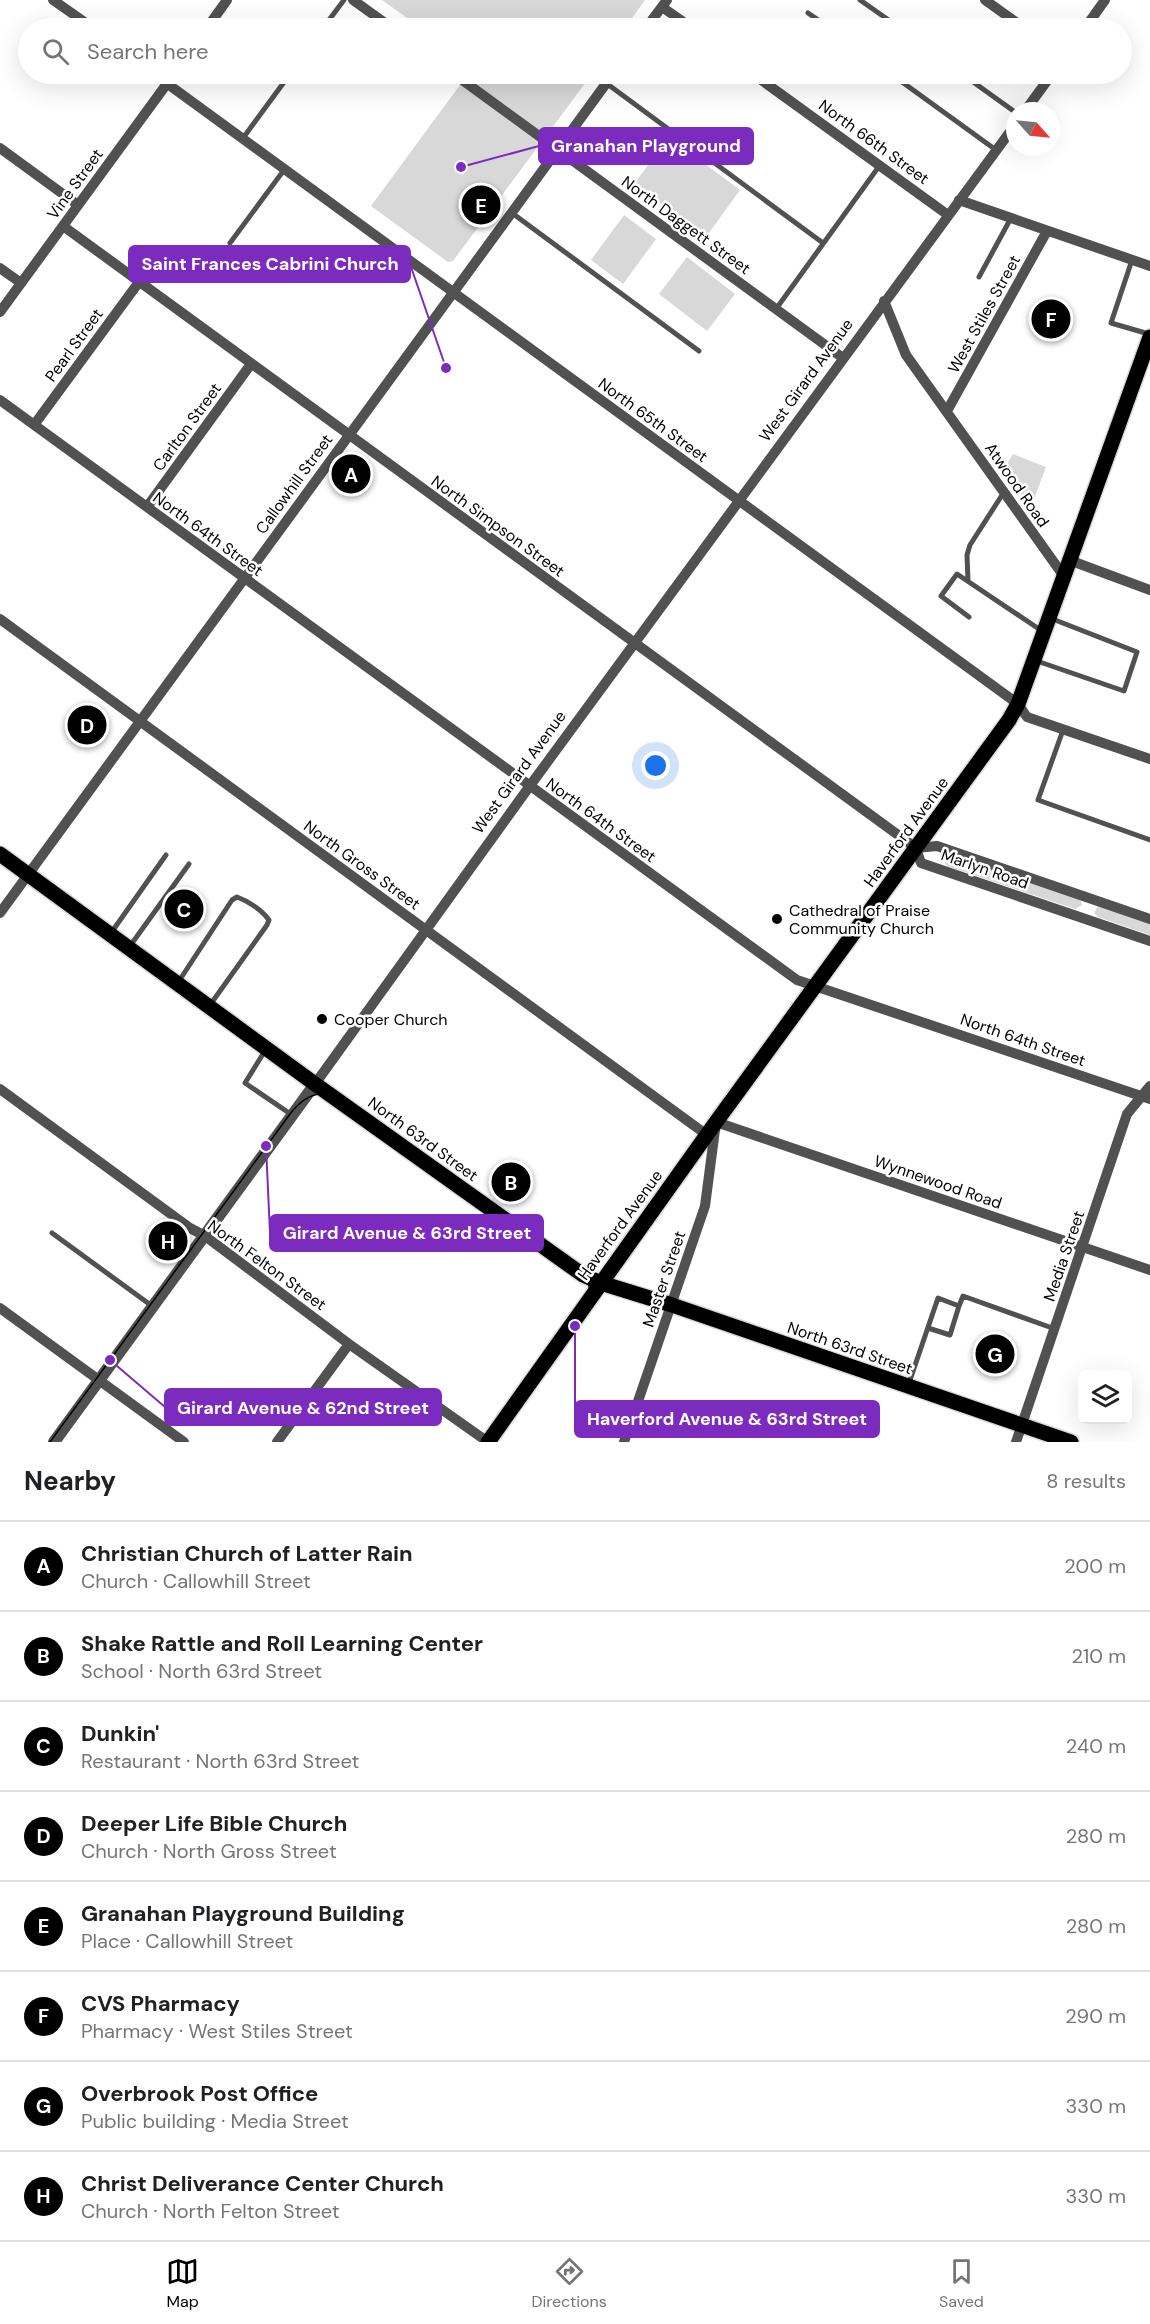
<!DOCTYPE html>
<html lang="en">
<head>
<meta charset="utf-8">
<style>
  :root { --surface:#fff; --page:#f2f2f2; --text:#202124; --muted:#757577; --line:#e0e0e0; --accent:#000 }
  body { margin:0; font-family:"DM Sans",sans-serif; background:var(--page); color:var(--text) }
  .controls { position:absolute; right:18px; bottom:18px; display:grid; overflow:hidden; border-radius:9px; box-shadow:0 6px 24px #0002 }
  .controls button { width:54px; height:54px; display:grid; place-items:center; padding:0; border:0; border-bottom:2px solid var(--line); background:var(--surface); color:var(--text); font:30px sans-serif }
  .compass { position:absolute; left:1006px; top:102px; width:54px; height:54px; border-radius:50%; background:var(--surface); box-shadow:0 6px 24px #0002; rotate:117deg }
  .you { position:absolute; left:656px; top:766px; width:21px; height:21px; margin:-15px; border:4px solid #fff; border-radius:50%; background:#1a73e8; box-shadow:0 0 0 9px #1a73e833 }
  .badge { display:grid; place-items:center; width:39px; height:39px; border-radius:50%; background:var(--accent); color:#fff; font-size:20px; font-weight:700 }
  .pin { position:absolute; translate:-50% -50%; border:3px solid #fff; box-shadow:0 2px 6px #0006 }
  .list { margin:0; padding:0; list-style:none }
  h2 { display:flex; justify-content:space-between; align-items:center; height:78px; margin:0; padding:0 24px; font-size:26px }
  h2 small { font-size:20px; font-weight:400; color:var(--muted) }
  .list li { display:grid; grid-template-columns:39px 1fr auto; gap:18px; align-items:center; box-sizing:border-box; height:90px; padding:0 24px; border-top:2px solid var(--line) }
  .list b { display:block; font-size:22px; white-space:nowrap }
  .list p { margin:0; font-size:20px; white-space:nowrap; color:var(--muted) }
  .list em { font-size:20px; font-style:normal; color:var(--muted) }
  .icon { flex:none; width:33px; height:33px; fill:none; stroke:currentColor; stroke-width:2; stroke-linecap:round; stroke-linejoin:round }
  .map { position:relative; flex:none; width:1150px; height:1442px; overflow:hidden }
  .search { position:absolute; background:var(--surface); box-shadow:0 6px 24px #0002; left:18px; right:18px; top:18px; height:66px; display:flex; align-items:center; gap:15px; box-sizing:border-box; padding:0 21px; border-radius:33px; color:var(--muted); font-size:22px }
  .sheet { height:798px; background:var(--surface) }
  nav { display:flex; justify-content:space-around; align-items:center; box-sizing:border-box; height:84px; border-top:2px solid var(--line); background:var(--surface); font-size:16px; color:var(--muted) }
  nav a { display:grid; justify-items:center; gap:3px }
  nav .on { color:var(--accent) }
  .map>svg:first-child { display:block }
  .green { fill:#d8d8d8 }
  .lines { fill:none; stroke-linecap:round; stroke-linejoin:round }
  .primary-casing { stroke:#dbdbdb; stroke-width:18 }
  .service { stroke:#515151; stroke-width:5 }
  .minor { stroke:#515151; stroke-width:10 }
  .tertiary { stroke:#515151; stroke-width:12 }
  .primary { stroke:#000; stroke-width:15 }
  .tram { stroke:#000; stroke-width:1.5 }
  .poi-dot { fill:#000; stroke:#fff; stroke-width:2 }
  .labels { text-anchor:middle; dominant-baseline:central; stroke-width:5; stroke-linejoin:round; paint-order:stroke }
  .street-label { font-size:16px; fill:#000; stroke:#fff }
  .poi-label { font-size:16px; fill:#000; stroke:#fff; text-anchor:start }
  .leader { fill:none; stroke:#7b2cbf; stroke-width:2 }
  .callout-dot { fill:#7b2cbf; stroke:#fff; stroke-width:2 }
  .callout { fill:#7b2cbf; stroke:#7b2cbf; stroke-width:2 }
  .callout-label { font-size:18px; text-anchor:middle; font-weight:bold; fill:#fff }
</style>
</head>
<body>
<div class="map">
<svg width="1150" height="1442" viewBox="0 0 1150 1442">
  <rect width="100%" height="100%" fill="#fff"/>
  <path class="green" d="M382,0H645L625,28H421Z
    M468,74H592L453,261L448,262L371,206Z
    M669,137L740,190L706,237L634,184Z
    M624,215L656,239L623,284L591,260Z
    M687,257L735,294L707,331L659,294Z
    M1013,454L1046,467L1031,507L1003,471Z
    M947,855L1080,899L1082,905L1075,909L947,866L943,859Z
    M1098,906L1150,922V935L1098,917L1094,913Z"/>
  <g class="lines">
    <defs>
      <path id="primary" d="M0,854L315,1084L583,1275L601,1283L672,1305L1071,1442
        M488,1442L716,1122L1009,720L1018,704L1150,337"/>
    </defs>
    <use href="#primary" class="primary-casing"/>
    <path class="service" d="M860,0L900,28
      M808,13L830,28
      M323,28L344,0
      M891,74L996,150
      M962,74L1015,112
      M606,83L823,243
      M243,138L290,74
      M512,213L699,351
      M230,243L284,170
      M1132,260L1111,323L1149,334
      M979,277L1011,218
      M776,309L880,165
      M968,581L967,555L970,545L1004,492
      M969,617L941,596L957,574L1042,631
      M1034,660L1124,691L1137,652L1050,618
      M1063,730L1038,800L1150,840
      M111,933L166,855
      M130,946L189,864
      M179,981L232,900L237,897C248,901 262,910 269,920L267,925L210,1005
      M266,1049L245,1083L292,1115
      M52,1233L152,1306
      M959,1306L963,1296L1055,1329
      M908,1385L909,1383L938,1298L959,1306L950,1335L928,1328"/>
    <path class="minor" d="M53,0L93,28
      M353,0L392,28
      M985,0L1024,28
      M662,7L692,28
      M207,28L227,0
      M646,28L667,0
      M1085,28L1105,0
      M154,74L1018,704L1027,717L1150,759
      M454,74L843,358
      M753,74L948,215
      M1025,111L1052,74
      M0,148L78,205
      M959,200L1150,266
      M63,226L916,848
      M0,268L21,283
      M884,301L906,355L1063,575
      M0,312L174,74
      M0,400L797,980L1150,1099
      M947,411L1047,231
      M34,425L139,282
      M147,507L251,364
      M1069,560L1150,590
      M0,619L707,1135
      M916,848L921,863L1150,941
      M916,848L937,846L1150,919
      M0,913L613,74
      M315,1084L529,787L1015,125
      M0,1089L190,1228L205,1236L349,1344L488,1442
      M0,1308L184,1442
      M277,1442L349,1344
      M624,1442L705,1206L716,1122L1150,1270
      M1016,1442L1127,1114L1150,1086"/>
    <path class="tertiary" d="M54,1442L315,1084"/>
    <use href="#primary" class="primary"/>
    <path class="tram" d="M50,1442L290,1114C303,1097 318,1089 338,1096L570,1263C591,1283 595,1287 583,1315L493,1442"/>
  </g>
  <g class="poi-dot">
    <circle cx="777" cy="919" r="6"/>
    <circle cx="322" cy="1019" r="6"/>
  </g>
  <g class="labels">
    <g class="street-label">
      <text transform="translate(874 142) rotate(36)">North 66th Street</text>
      <text transform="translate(75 184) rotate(-54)">Vine Street</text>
      <text transform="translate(686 225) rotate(36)">North Daggett Street</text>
      <text transform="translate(984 314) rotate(-61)">West Stiles Street</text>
      <text transform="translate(74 345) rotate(-54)">Pearl Street</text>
      <text transform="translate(806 380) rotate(-54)">West Girard Avenue</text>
      <text transform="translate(653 420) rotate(36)">North 65th Street</text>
      <text transform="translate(187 427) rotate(-54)">Carlton Street</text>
      <text transform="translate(294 484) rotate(-54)">Callowhill Street</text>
      <text transform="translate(1017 485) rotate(55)">Atwood Road</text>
      <text transform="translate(498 526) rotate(36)">North Simpson Street</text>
      <text transform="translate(208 534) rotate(36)">North 64th Street</text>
      <text transform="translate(519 772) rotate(-54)">West Girard Avenue</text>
      <text transform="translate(601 820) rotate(36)">North 64th Street</text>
      <text transform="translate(906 832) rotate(-54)">Haverford Avenue</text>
      <text transform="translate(362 865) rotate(36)">North Gross Street</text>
      <text transform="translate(985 869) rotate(19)">Marlyn Road</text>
      <text transform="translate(1023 1040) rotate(19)">North 64th Street</text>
      <text transform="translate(423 1139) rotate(36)">North 63rd Street</text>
      <text transform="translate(938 1182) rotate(19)">Wynnewood Road</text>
      <text transform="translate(620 1225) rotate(-54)">Haverford Avenue</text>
      <text transform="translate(1064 1256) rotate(-71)">Media Street</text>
      <text transform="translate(267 1265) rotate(36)">North Felton Street</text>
      <text transform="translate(664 1279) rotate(-71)">Master Street</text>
      <text transform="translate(850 1348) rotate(19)">North 63rd Street</text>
    </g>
    <g class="poi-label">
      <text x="789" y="910">Cathedral of Praise<tspan x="789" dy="18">Community Church</tspan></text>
      <text x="334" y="1019">Cooper Church</text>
    </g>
  </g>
  <path class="leader" d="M461 167L539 146M446 368L410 264M266 1146L270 1233M110 1360L165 1407M575 1326L575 1419"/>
  <g class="callout-dot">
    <circle cx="461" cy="167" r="6"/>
    <circle cx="446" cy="368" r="6"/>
    <circle cx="266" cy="1146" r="6"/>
    <circle cx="110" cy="1360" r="6"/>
    <circle cx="575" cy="1326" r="6"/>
  </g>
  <g class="callout">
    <rect x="539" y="128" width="214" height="36" rx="6"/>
    <rect x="129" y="246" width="281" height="36" rx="6"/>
    <rect x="270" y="1215" width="273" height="36" rx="6"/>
    <rect x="165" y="1389" width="276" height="36" rx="6"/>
    <rect x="575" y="1401" width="304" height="36" rx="6"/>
  </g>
  <g class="callout-label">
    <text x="646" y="152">Granahan Playground</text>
    <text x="270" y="270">Saint Frances Cabrini Church</text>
    <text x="407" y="1239">Girard Avenue &amp; 63rd Street</text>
    <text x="303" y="1414">Girard Avenue &amp; 62nd Street</text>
    <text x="727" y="1425">Haverford Avenue &amp; 63rd Street</text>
  </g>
</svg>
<div class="controls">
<button><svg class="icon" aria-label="layers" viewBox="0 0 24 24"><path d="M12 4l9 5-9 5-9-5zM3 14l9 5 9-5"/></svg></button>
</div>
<svg class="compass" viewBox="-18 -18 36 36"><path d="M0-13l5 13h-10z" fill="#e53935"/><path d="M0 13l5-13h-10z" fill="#757577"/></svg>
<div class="you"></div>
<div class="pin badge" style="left:351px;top:474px">A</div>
<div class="pin badge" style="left:511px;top:1182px">B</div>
<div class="pin badge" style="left:184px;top:909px">C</div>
<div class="pin badge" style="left:87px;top:725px">D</div>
<div class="pin badge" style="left:481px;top:205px">E</div>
<div class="pin badge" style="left:1051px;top:319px">F</div>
<div class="pin badge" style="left:995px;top:1354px">G</div>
<div class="pin badge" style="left:168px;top:1241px">H</div>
<div class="search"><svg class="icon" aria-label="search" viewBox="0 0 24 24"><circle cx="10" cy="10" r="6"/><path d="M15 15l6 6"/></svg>Search here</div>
</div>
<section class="sheet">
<h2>Nearby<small>8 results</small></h2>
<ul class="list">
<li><span class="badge">A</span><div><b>Christian Church of Latter Rain</b><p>Church · Callowhill Street</p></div><em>200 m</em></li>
<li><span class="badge">B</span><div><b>Shake Rattle and Roll Learning Center</b><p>School · North 63rd Street</p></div><em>210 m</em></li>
<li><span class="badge">C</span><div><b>Dunkin'</b><p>Restaurant · North 63rd Street</p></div><em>240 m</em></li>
<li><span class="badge">D</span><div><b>Deeper Life Bible Church</b><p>Church · North Gross Street</p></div><em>280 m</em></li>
<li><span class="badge">E</span><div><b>Granahan Playground Building</b><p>Place · Callowhill Street</p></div><em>280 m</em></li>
<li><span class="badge">F</span><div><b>CVS Pharmacy</b><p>Pharmacy · West Stiles Street</p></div><em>290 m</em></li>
<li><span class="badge">G</span><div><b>Overbrook Post Office</b><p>Public building · Media Street</p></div><em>330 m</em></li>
<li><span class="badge">H</span><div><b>Christ Deliverance Center Church</b><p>Church · North Felton Street</p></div><em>330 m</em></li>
</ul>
</section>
<nav>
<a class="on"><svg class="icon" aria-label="map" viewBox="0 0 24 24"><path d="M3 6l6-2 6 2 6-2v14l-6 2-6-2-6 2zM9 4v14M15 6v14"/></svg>Map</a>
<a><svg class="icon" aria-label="directions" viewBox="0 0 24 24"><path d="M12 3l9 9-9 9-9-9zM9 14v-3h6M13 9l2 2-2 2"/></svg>Directions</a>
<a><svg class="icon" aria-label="saved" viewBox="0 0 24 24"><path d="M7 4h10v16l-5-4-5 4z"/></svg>Saved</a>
</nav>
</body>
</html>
